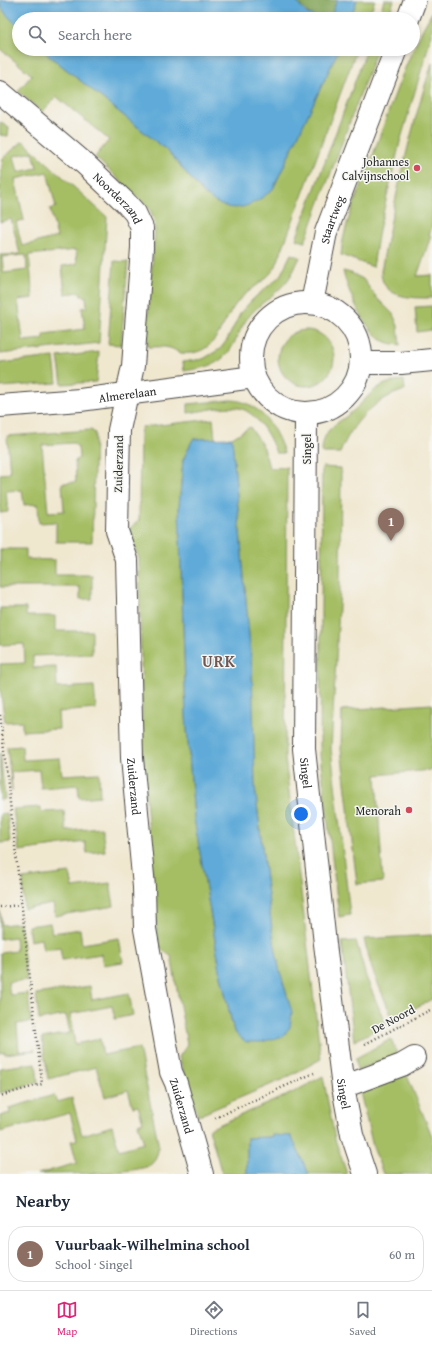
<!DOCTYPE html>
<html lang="en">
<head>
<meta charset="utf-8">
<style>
  :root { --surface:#fff; --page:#f6f6f7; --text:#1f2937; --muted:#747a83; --line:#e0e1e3; --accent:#db2777 }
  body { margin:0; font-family:"Gentium Book Plus",serif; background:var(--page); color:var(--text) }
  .you { position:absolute; left:301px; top:814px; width:14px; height:14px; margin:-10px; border:3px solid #fff; border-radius:50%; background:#1a73e8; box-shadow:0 0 0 6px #1a73e833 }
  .badge { display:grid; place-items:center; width:26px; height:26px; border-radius:50%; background:var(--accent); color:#fff; font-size:13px; font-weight:700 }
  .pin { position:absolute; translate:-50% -33px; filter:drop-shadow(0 1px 2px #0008) }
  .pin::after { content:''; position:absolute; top:21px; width:14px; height:12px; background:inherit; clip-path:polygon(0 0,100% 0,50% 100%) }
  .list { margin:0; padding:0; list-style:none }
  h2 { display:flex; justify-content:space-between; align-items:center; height:52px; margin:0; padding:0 16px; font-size:17px }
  h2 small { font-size:13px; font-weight:400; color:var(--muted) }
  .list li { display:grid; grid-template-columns:26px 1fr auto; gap:12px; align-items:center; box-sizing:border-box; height:56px; margin:0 8px 8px; padding:0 8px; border:1px solid var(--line); border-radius:16px }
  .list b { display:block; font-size:15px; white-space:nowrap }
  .list p { margin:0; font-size:13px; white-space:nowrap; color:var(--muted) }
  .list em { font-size:13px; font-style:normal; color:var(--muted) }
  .icon { flex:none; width:22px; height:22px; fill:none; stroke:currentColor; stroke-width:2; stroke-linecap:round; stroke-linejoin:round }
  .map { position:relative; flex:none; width:432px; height:1174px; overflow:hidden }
  .search { position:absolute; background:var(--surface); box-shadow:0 2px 6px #0003; left:12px; right:12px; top:12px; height:44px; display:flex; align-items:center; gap:10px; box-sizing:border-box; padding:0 14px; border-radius:22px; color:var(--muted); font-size:15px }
  .sheet { height:116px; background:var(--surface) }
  nav { display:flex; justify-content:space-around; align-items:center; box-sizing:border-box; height:56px; border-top:1px solid var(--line); background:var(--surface); font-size:11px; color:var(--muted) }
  nav a { display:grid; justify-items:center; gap:2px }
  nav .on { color:var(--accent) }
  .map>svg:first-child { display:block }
  .green { fill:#a5be64; stroke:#687448; fill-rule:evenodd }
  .forest { fill:#84a55a; stroke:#586842 }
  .water { fill:#5faad8; stroke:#456a82 }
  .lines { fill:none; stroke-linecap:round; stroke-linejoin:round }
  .minor-casing { stroke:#494744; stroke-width:24 }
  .major-casing { stroke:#494744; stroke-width:24 }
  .path { stroke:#494744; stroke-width:2.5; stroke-dasharray:1 3; stroke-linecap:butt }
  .minor { stroke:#fff; stroke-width:22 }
  .major { stroke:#fff; stroke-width:22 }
  .poi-dot { fill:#d1495b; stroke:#f6f6f2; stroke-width:1.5 }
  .labels { text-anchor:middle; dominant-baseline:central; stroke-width:3; stroke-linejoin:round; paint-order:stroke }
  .poi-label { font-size:12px; fill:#2b2b2b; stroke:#f6f6f2; text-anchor:end }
  .street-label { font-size:12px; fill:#2b2b2b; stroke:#f6f6f2 }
  .district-label { font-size:16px; font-weight:bold; letter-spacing:1px; fill:#6f5853; stroke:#f6f6f2 }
</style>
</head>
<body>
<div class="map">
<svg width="432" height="1174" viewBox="0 0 432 1174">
  <rect width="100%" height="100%" fill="#f6f6f2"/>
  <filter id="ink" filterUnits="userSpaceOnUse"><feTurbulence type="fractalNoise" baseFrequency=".025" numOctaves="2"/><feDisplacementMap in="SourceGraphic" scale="8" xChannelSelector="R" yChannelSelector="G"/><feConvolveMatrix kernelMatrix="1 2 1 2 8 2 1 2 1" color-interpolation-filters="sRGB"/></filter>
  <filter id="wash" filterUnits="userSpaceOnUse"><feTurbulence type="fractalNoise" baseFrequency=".012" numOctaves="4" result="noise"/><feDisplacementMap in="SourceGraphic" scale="16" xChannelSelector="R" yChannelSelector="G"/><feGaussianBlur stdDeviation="0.9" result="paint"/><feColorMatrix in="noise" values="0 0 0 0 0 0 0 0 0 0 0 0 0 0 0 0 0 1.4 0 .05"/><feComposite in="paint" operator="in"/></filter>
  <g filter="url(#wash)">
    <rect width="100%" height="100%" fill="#f0e7cf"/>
    <path class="green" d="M357,0H375L368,19H350Z
      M384,0H394L388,19H378Z
      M0,4L5,13L19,27V49H41L165,149L178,162L205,196L273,189L339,49H357L276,266C268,280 251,288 240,299C220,321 219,357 181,353C177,352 174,349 170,348C163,346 155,347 148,347L147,330L155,229L154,220L150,209L95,157L109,140L57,97L42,112L18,91L32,75L0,49Z
      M432,12V34L400,142L379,230L373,267L341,255C343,225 358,195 368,168C388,116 404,60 432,12Z
      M367,49H377L305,242L296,239Z
      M432,63V227L429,235L431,236L417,276L432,275V298C412,298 381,299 381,271C394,201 410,131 432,63Z
      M0,122L9,128L8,136L0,135Z
      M23,141L107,217L99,343L0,354V255L20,254L11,219L0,222V180L3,158ZM33,152L37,168L18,172L14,156ZM47,172L56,207L50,209L57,237L22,246L16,222L24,220L15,179ZM76,250L77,264L62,266L65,294L80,292L81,296H86L87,307L82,308L85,329L44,334V339L23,341L18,300L33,298L29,255ZM26,255L27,270L4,273L2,257Z
      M291,254L300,257C296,265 293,274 287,281C276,295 258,304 247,319C236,334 236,349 219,361C208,368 196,369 184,371L183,362L203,359L220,349L227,340L241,312L253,299L280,276Z
      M114,261L128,262L121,345L108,344Z
      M343,271L351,273L363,279L377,298L393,314L398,326L400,345C394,344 388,344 382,340C365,330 347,290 343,271Z
      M432,306V330L417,332L415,307Z
      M278 358a28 28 0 1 1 56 0a28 28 0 1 1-56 0Z
      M99,352L96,382L62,384L58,357Z
      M54,357L57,383L0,387V363Z
      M404,380L405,390C374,399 352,423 340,453H322C322,427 337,425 353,411C373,393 375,383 404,380Z
      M230,400C259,400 276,428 284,453H276C270,437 257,412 239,408C224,405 204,411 188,413V404Z
      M213,419L215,439H193L183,460L179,507L186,716L194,818L221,976L234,1032L279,968L272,930L255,787L252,670L232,438L250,427L264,448L269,468L287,467L285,758L321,1059L286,1078L198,1116L179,1057L187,1045L171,956L160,949L157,933L143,760L139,558L129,535V529L139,520L140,433L142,427Z
      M91,430L95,433L92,542H56V522L39,523L38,504L24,505L22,490L6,491L8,512L0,513V474L10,473L7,436ZM73,443L78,447L79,458L75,461L76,482L62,483L64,511L48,512L42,445Z
      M322,467L341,468L340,589L331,749L350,915L339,917L320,755Z
      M0,549H26V559L55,560V575H92V599H80V587H0Z
      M0,608H26V616H55V631H92V654L33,656V668L56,667L57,688L94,686L96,709L58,712L59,729L22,731V721L5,722L0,688V664L25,663L24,644L0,645Z
      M432,704V770L376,775L383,882L357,884L341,749L342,710Z
      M22,746L23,760L60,758L62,775L99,773L100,796L79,798L78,785L41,788L39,770L11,772L12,791L7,747Z
      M0,753L5,799L0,800Z
      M41,807V812L64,811L66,831L102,828L105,851L87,853L85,842L19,851L13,809Z
      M7,813L10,842L0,843V814Z
      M70,873L73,888L110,883L114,906L55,916L53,904L24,909L23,879Z
      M0,911L2,925L20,923L27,980L8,982L10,995L28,993L31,1022L17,1024L19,1051L35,1050L5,1054V1052L0,1053V953L16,951L15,937L0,939Z
      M50,923L52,933L80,929L82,944L119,938L123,962L103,965L101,954L62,960L60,947L43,950L41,939L30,941L28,926Z
      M432,935V999L393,1020L372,969L364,939Z
      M356,941L366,977L386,1025L354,1041L342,942Z
      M90,986L92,1000L129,993L133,1015L115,1019L112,1006L70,1014L75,1044L100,1039L103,1055L139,1048L159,1147C157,1155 156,1161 149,1166C129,1174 64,1174 38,1174L77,1163L71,1141L77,1140L70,1113L0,1132V1116L10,1113L9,1108L54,1095L57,1102L72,1098L82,1135L112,1126L119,1150L144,1143L138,1124L143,1122L138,1106L133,1107L128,1090L105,1097L96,1067L48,1079L42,1038L70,1033L66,1015L39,1020L36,994Z
      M391,1039L397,1054L357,1071L356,1058Z
      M36,1063L38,1082L0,1093V1068Z
      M406,1073L432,1136V1174H383L373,1147L360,1092Z
      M323,1076L335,1139L347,1174H309L291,1136L247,1138V1174H222L209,1129L292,1093Z"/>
    <path class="forest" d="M295,0H337L330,19C310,19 308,13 295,0Z"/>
    <path class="water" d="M0,0H295L306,13L321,19H19V27C11,19 0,11 0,0Z
      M337,0H357L350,19H330Z
      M41,49H339L273,189C219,237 199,182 165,149Z
      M232,438L252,671L255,787L272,930L279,968L292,1012L290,1027L284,1036L261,1042H246L234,1032L221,976L194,818L186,716L179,507L183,460L193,439Z
      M272,1135L291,1136L309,1174H247V1138L271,1137Z"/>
  </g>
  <g filter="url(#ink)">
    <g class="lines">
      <defs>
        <g id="minor">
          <path id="s1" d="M0,92L85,164L125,202L135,213L142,228V248L133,366L119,430L117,531L127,560L132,758L144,887L145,929L171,1072L176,1083L202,1174"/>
          <path d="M362,363H401L432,360"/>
          <path id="s2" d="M0,406L80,400L254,377"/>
          <path d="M343,1087L402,1065L414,1058"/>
        </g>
        <g id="major">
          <path d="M408,19L415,0"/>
          <circle cx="306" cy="358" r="55"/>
          <path id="s3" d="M312,303L326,232L396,49"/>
          <path id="s4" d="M306,414L304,749L325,944L343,1087L352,1135L365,1174"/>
        </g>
      </defs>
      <use href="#minor" class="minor-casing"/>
      <use href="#major" class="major-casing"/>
      <path class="path" d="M0,715L42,1084L0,1096
        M0,907L21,905
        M365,1044L432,1009
        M215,1118L314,1073"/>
      <use href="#minor" class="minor"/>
      <use href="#major" class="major"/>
    </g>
  </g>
  <g class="poi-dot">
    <circle cx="417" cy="168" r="4"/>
    <circle cx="409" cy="810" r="4"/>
  </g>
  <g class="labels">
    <g class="poi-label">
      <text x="409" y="161">Johannes<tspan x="409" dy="14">Calvijnschool</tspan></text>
      <text x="401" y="810">Menorah</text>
    </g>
    <g class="street-label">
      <text stroke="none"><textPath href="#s1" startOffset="159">Noorderzand</textPath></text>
      <text stroke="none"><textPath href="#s3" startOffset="86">Staartweg</textPath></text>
      <text stroke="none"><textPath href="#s2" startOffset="128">Almerelaan</textPath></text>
      <text transform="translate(306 449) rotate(-90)">Singel</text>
      <text transform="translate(118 464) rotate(-89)">Zuiderzand</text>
      <text stroke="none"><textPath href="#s4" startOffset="359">Singel</textPath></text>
      <text stroke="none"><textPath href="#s1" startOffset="760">Zuiderzand</textPath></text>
      <text transform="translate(393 1019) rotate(-28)">De Noord</text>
      <text stroke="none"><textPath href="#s4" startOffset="682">Singel</textPath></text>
      <text stroke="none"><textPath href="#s1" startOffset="1084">Zuiderzand</textPath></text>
    </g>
    <g class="district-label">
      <text x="219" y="661">URK</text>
    </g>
  </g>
</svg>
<div class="you"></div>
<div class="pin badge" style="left:391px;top:541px;background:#8d6e63">1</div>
<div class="search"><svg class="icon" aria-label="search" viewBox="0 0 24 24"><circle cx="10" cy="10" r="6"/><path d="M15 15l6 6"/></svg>Search here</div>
</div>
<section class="sheet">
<h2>Nearby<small></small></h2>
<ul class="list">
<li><span class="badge" style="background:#8d6e63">1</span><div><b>Vuurbaak-Wilhelmina school</b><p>School · Singel</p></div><em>60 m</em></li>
</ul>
</section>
<nav>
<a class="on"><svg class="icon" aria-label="map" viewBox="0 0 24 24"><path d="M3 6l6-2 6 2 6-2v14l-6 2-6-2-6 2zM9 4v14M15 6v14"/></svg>Map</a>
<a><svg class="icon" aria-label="directions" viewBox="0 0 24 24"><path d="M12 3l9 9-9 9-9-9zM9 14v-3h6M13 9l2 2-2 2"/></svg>Directions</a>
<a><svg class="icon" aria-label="saved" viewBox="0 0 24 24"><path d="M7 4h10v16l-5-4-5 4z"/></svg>Saved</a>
</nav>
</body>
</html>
